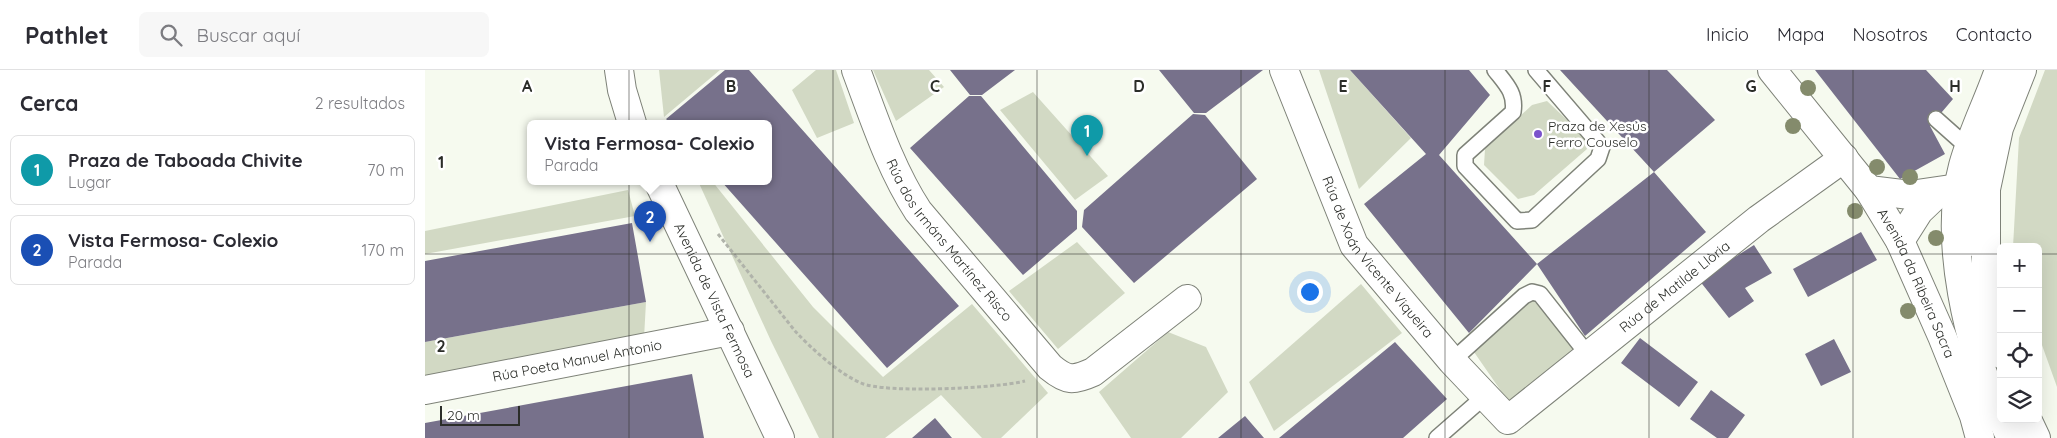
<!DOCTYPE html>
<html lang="es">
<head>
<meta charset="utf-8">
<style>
  :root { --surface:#fff; --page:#f7f7f7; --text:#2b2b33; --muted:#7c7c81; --line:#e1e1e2; --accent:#b45309 }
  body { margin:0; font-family:Quicksand,sans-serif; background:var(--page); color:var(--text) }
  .controls { position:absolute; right:15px; bottom:15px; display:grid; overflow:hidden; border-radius:8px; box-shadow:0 5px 20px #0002 }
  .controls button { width:45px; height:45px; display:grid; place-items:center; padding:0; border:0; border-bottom:1px solid var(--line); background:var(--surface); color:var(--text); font:25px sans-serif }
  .scale { position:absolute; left:15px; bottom:12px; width:80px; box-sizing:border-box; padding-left:5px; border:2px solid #2b2d29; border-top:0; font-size:14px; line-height:18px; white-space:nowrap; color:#2b2d29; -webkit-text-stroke:4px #fff; paint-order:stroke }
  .you { position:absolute; left:884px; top:221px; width:18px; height:18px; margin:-12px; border:4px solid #fff; border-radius:50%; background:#1a73e8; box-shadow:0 0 0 8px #1a73e833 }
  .badge { display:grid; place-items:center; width:32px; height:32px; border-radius:50%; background:var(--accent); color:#fff; font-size:16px; font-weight:700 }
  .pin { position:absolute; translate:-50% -41px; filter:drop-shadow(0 1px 2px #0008) }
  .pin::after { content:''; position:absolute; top:26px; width:18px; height:15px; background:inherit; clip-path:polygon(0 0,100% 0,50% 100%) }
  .popup { position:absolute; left:102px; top:50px; width:245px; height:65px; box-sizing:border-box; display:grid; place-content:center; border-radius:8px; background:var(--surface); filter:drop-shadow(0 1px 4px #0005); font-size:16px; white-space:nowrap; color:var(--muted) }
  .popup b { font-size:19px; color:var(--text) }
  .popup::after { content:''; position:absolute; left:50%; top:100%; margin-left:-10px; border:10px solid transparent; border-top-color:var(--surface) }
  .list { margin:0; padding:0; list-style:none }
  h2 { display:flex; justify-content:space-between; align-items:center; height:65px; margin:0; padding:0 20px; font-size:21px }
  h2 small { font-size:16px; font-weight:400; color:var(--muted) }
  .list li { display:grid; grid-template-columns:32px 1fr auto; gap:15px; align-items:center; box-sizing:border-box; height:70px; margin:0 10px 10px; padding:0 10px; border:1px solid var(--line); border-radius:8px }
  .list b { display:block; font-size:19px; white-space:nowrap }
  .list p { margin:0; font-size:16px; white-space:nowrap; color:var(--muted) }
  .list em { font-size:16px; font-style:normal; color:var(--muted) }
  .icon { flex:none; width:28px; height:28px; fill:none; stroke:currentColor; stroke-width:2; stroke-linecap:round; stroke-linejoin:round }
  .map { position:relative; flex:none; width:1632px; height:368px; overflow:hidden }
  header { display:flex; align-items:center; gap:30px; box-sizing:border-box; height:70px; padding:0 25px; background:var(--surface); border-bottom:1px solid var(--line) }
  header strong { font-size:24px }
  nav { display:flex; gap:28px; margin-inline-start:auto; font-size:18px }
  .search { width:350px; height:45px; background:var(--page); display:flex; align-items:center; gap:12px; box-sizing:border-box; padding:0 18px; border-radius:8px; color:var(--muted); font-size:19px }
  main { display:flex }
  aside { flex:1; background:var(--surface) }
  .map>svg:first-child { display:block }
  .green { fill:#d2d9c4 }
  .building { fill:#77718b }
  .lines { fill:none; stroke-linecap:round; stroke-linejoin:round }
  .lane-casing { stroke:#7e8278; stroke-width:18 }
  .street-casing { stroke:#7e8278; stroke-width:30 }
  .secondary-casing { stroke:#7e8278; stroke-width:30 }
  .highway-casing { stroke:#7e8278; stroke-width:30 }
  .path { stroke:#b0b3aa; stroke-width:3; stroke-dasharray:4 2.5; stroke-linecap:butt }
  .lane { stroke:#fff; stroke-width:15 }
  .street { stroke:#fff; stroke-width:28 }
  .secondary { stroke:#fff; stroke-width:28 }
  .highway { stroke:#fff; stroke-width:28 }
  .tree { fill:#848b6c }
  .grid { fill:none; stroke:#2b2d29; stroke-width:1; stroke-opacity:0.55 }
  .poi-dot { fill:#7b53cc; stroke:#fff; stroke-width:2 }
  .labels { text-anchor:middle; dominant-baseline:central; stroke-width:5; stroke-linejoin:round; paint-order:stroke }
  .poi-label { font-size:14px; fill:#2b2d29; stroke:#fff; text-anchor:start }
  .street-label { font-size:14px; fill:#2b2d29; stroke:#fff }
  .grid-label { font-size:16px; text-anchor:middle; font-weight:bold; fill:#2b2d29; stroke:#fff; stroke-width:5; stroke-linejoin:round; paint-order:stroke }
</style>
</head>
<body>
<header>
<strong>Pathlet</strong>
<div class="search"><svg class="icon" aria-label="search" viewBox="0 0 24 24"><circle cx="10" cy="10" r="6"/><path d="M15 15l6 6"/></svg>Buscar aquí</div>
<nav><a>Inicio</a><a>Mapa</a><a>Nosotros</a><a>Contacto</a></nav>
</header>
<main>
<aside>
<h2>Cerca<small>2 resultados</small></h2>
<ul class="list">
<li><span class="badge" style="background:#0f9aa8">1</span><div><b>Praza de Taboada Chivite</b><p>Lugar</p></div><em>70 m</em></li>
<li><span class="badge" style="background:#1a4fb4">2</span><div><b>Vista Fermosa- Colexio</b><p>Parada</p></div><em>170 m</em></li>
</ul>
</aside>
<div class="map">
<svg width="1632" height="368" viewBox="0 0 1632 368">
  <rect width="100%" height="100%" fill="#f6faef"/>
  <path class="green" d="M234,0H295L239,47Z
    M391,0H411L429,53L392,68L367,20Z
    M448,0H504L519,17L471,51Z
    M894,0H925L986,68L934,119Z
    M1620,0H1632V317L1613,264V177H1588L1594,68Z
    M608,22L683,106L650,130L575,40Z
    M1122,31L1158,65L1162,79L1109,125L1093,129L1059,95L1060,79L1107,35Z
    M273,111H287L388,237L458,307L547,234L623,323L576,368H557L516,325L460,368H394L346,271Z
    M203,120L210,146L0,184V161Z
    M652,172L700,223L633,279L584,221Z
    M936,214L977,263L849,361L824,312Z
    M1107,228L1150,281L1085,334L1049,282Z
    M221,232L219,268L0,306V272Z
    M743,262L781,277L803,322L756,368H706L674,322Z"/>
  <path class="building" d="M300,0H324L534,236L462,298L296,111H344V53H245L241,49Z
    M525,0H590L557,25H545Z
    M734,0H838L781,43H769Z
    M925,0H1044L1065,25L1014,85L1112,194L1044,263L939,134L1001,84Z
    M1135,0H1242L1290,50L1229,102Z
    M1390,0H1501L1528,29L1505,56L1520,84L1475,109Z
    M544,26H556L652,141V159L598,205L485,78Z
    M768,44L780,45L832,109L709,213L657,157L659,140Z
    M1229,102L1281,162L1160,266L1112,194Z
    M207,153L221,232L0,272V191Z
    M1436,162L1452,190L1383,227L1368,199Z
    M1329,175L1347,203L1320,218L1329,231L1304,248L1274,210Z
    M1215,268L1273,312L1254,337L1196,293Z
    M1409,269L1426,302L1396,316L1380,284Z
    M970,272L1022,329L978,368H854Z
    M267,304L279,368H0V353Z
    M1286,320L1320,345L1303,368H1292L1265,349Z
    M820,346L839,368H793Z
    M510,348L527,368H487Z"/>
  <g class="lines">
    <defs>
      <path id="lane" d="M1070,0C1081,14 1091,23 1088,42L1040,85V96L1092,151L1107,150L1173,89L1177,77L1111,0
        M1511,49L1538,73L1544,84
        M1027,291L1099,226L1107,222L1115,224L1164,286
        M1012,368L1060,326"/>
      <g id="street">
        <path d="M194,0L197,20L207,53"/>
        <path id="s1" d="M431,0C449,48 465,98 493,141L625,297C642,311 648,311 668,302L762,229"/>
        <path id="s2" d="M859,0L929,175L1027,291L1083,350L1334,149L1419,88"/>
        <path id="s3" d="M233,111L355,368"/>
        <path id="s4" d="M0,320L305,261"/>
      </g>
      <g id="secondary">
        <path id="s5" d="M1347,0L1444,120L1475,171L1517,266L1549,346L1555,368"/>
        <path d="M1444,120L1485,125L1533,118L1540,120L1547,132L1548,172"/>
        <path d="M1475,171L1494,141L1514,122"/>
        <path d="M1556,247L1561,257L1570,265L1576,284"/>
        <path d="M1602,349L1611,368"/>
      </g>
      <path id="highway" d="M1574,0C1563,32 1547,63 1538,96C1518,170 1543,278 1576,347
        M1570,265L1566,250L1561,210V119L1574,58L1597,0
        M1577,349L1586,368"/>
    </defs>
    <use href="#lane" class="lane-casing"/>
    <use href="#street" class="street-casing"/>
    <use href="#secondary" class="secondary-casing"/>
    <use href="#highway" class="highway-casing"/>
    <path class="path" d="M293,164L370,261C387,279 413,303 436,313C459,324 574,318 600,311"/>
    <use href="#lane" class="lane"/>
    <use href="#street" class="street"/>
    <use href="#secondary" class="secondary"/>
    <use href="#highway" class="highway"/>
  </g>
  <g class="tree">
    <circle cx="1383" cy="18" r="8"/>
    <circle cx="1368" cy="56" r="8"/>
    <circle cx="1452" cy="97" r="8"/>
    <circle cx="1485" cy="107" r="8"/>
    <circle cx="1430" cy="141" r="8"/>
    <circle cx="1511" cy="168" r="8"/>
    <circle cx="1483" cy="241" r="8"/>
  </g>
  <path class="grid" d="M204,0V368M408,0V368M612,0V368M816,0V368M1020,0V368M1224,0V368M1428,0V368M0,184H1576M1613,184H1632"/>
  <circle class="poi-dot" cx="1113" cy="64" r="5"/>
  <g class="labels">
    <g class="poi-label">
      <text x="1123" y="56">Praza de Xesús<tspan x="1123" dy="16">Ferro Couselo</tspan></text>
    </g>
    <g class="street-label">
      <text stroke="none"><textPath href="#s1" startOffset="196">Rúa dos Irmáns Martínez Risco</textPath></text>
      <text stroke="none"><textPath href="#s2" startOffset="211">Rúa de Xoán Vicente Viqueira</textPath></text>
      <text stroke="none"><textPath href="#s5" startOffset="259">Avenida da Ribeira Sacra</textPath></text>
      <text stroke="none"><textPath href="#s2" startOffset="635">Rúa de Matilde Llòria</textPath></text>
      <text stroke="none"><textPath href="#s3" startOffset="132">Avenida de Vista Fermosa</textPath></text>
      <text stroke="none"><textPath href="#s4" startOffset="155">Rúa Poeta Manuel Antonio</textPath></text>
    </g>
  </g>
  <g class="grid-label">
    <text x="102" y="22">A</text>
    <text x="306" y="22">B</text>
    <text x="510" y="22">C</text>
    <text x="714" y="22">D</text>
    <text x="918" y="22">E</text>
    <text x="1122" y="22">F</text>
    <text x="1326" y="22">G</text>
    <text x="1530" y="22">H</text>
    <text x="16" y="98">1</text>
    <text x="16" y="282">2</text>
  </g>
</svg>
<div class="controls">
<button>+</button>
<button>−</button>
<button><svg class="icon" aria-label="locate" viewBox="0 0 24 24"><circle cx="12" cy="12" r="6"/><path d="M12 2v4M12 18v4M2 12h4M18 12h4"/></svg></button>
<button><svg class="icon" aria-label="layers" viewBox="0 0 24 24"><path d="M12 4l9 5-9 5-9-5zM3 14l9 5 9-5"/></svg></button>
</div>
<div class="scale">20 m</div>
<div class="you"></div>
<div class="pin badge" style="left:662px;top:86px;background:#0f9aa8">1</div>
<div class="pin badge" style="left:225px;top:172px;background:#1a4fb4">2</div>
<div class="popup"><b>Vista Fermosa- Colexio</b>Parada</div>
</div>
</main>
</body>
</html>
